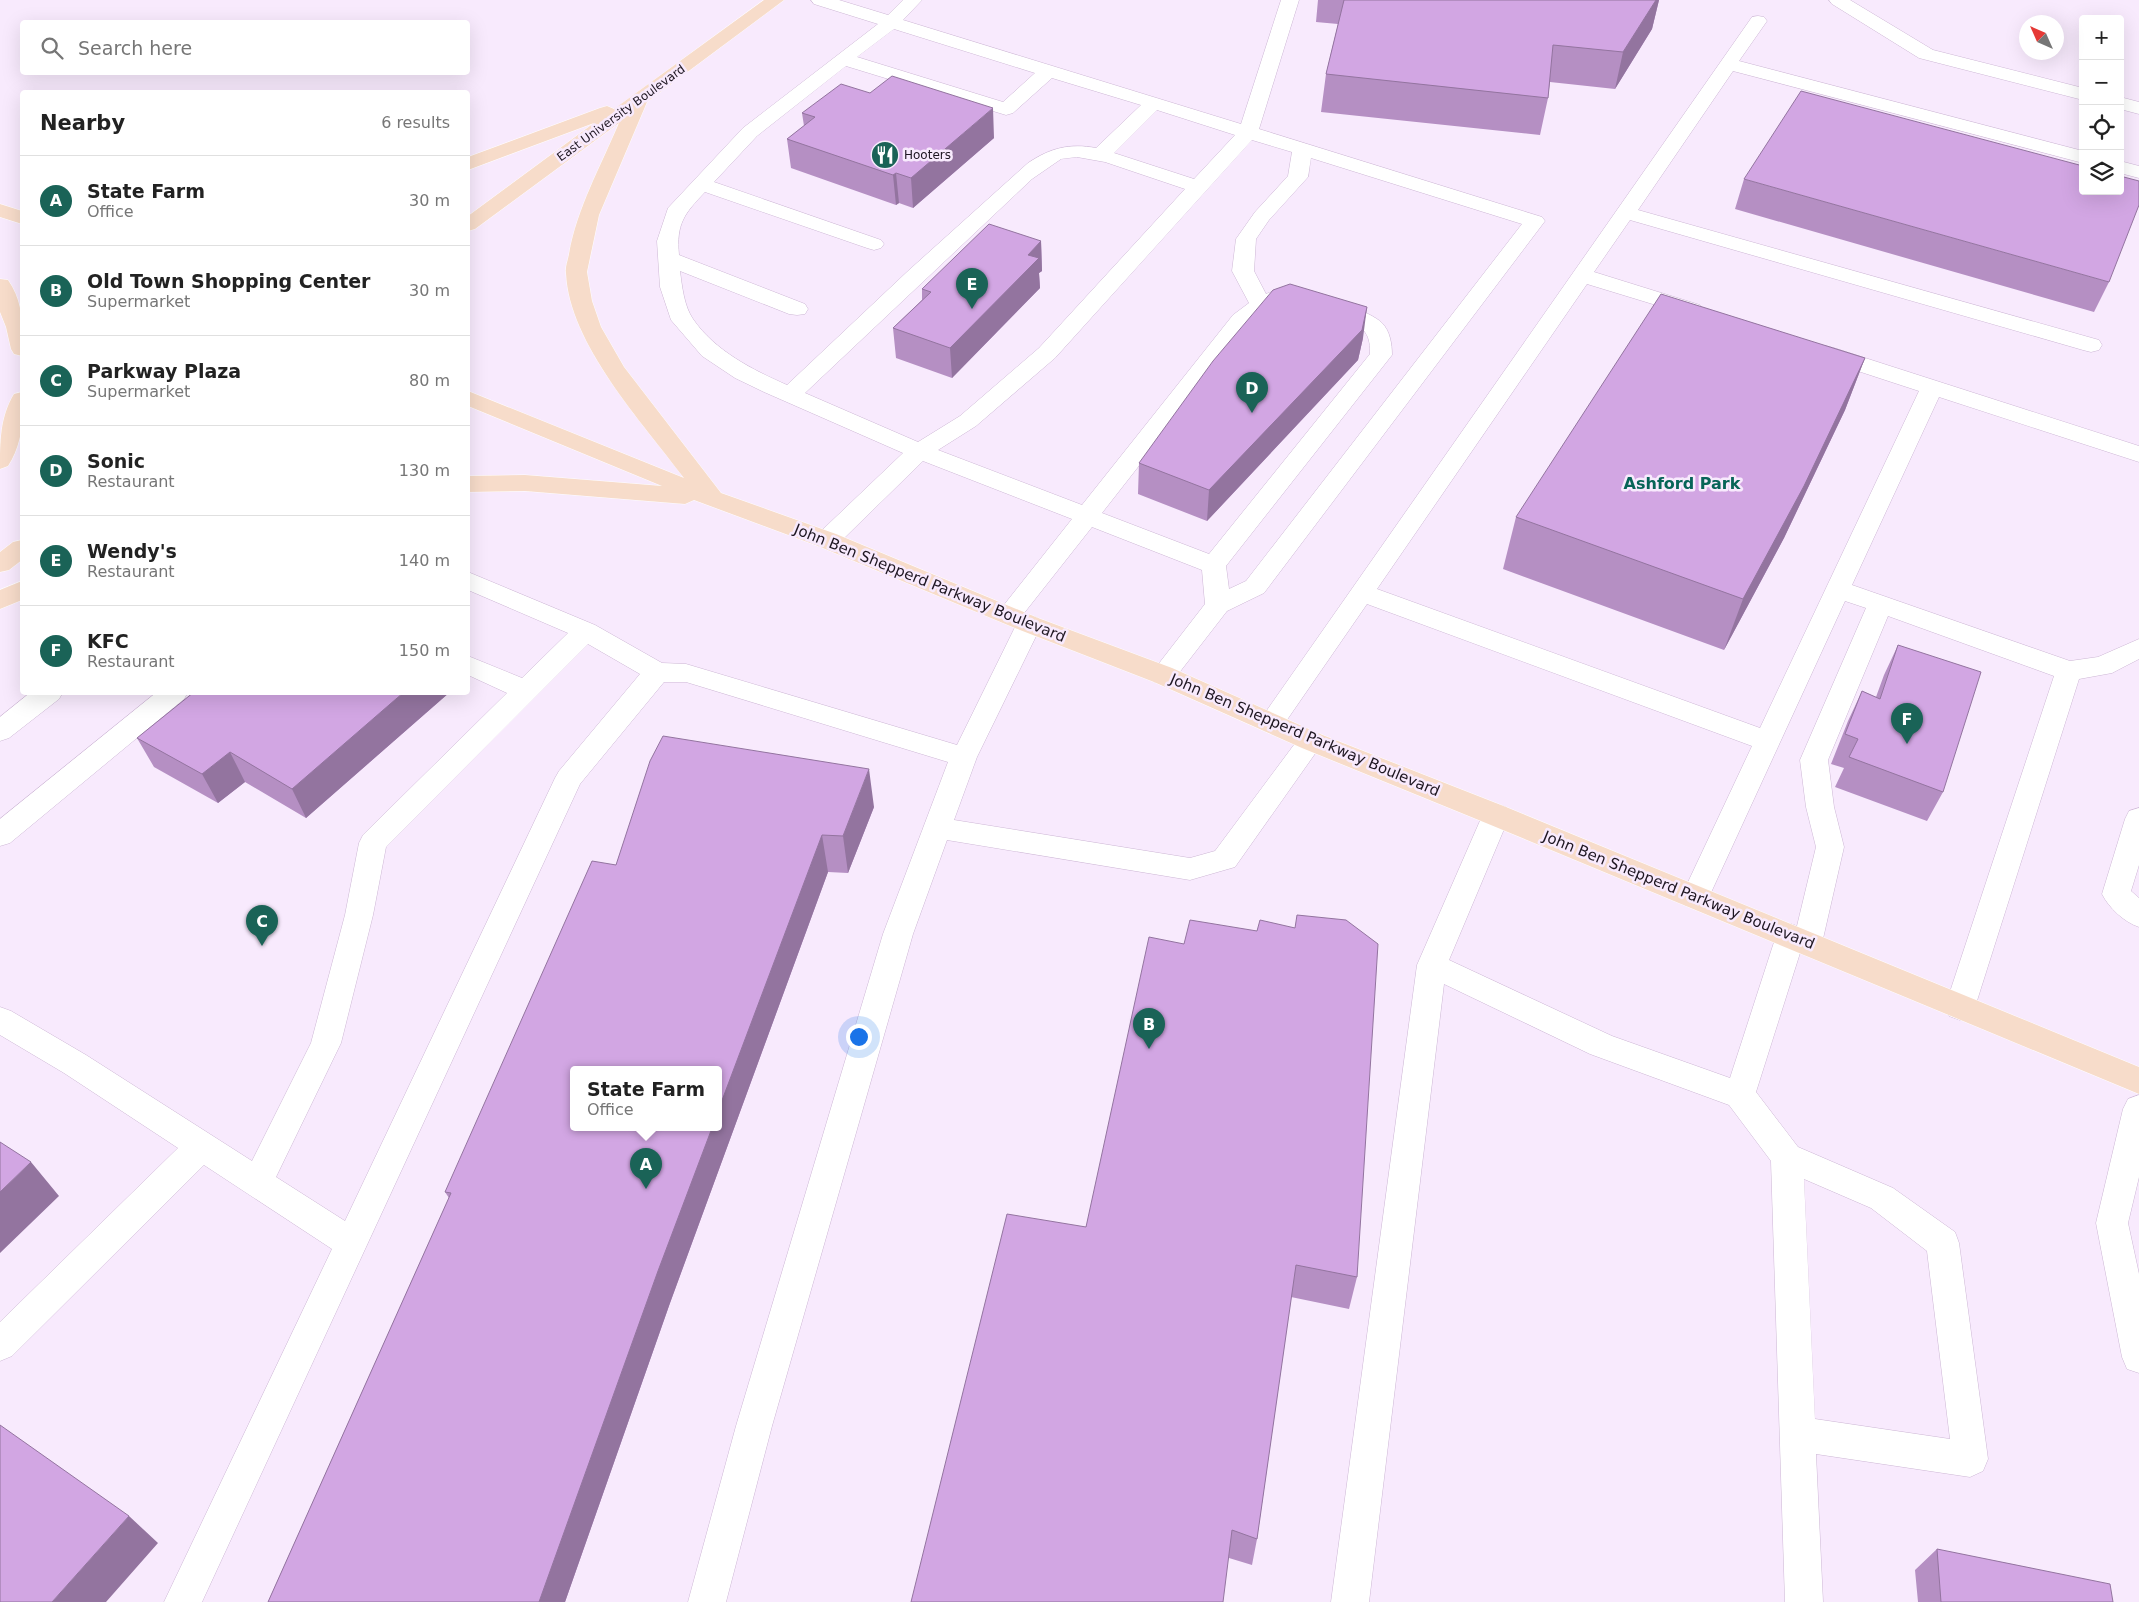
<!DOCTYPE html>
<html lang="en">
<head>
<meta charset="utf-8">
<style>
  :root { --surface:#fff; --page:#f2f2f2; --text:#222; --muted:#767676; --line:#e0e0e0; --accent:#1a6357 }
  body { margin:0; font-family:"DejaVu Sans",sans-serif; background:var(--page); color:var(--text) }
  .controls { position:absolute; right:15px; top:15px; display:grid; overflow:hidden; border-radius:5px; box-shadow:0 5px 20px #0002 }
  .controls button { width:45px; height:45px; display:grid; place-items:center; padding:0; border:0; border-bottom:1px solid var(--line); background:var(--surface); color:var(--text); font:25px sans-serif }
  .compass { position:absolute; left:2019px; top:15px; width:45px; height:45px; border-radius:50%; background:var(--surface); box-shadow:0 5px 20px #0002; rotate:315deg }
  .you { position:absolute; left:858px; top:1036px; width:18px; height:18px; margin:-12px; border:4px solid #fff; border-radius:50%; background:#1a73e8; box-shadow:0 0 0 8px #1a73e833 }
  .badge { display:grid; place-items:center; width:32px; height:32px; border-radius:50%; background:var(--accent); color:#fff; font-size:16px; font-weight:700 }
  .pin { position:absolute; translate:-50% -41px; filter:drop-shadow(0 1px 2px #0008) }
  .pin::after { content:''; position:absolute; top:26px; width:18px; height:15px; background:inherit; clip-path:polygon(0 0,100% 0,50% 100%) }
  .popup { position:absolute; left:570px; top:1066px; width:152px; height:65px; box-sizing:border-box; display:grid; place-content:center; border-radius:5px; background:var(--surface); filter:drop-shadow(0 1px 4px #0005); font-size:16px; white-space:nowrap; color:var(--muted) }
  .popup b { font-size:19px; color:var(--text) }
  .popup::after { content:''; position:absolute; left:50%; top:100%; margin-left:-10px; border:10px solid transparent; border-top-color:var(--surface) }
  .list { margin:0; padding:0; list-style:none }
  h2 { display:flex; justify-content:space-between; align-items:center; height:65px; margin:0; padding:0 20px; font-size:21px }
  h2 small { font-size:16px; font-weight:400; color:var(--muted) }
  .list li { display:grid; grid-template-columns:32px 1fr auto; gap:15px; align-items:center; box-sizing:border-box; height:90px; padding:0 20px; border-top:1px solid var(--line) }
  .list b { display:block; font-size:19px; white-space:nowrap }
  .list p { margin:0; font-size:16px; white-space:nowrap; color:var(--muted) }
  .list em { font-size:16px; font-style:normal; color:var(--muted) }
  .icon { flex:none; width:28px; height:28px; fill:none; stroke:currentColor; stroke-width:2; stroke-linecap:round; stroke-linejoin:round }
  .map { position:relative; flex:none; width:2139px; height:1602px; overflow:hidden }
  .search { position:absolute; background:var(--surface); box-shadow:0 5px 20px #0002; left:20px; top:20px; width:450px; height:55px; display:flex; align-items:center; gap:12px; box-sizing:border-box; padding:0 18px; border-radius:5px; color:var(--muted); font-size:19px }
  .panel { position:absolute; background:var(--surface); box-shadow:0 5px 20px #0002; left:20px; top:90px; width:450px; height:605px; border-radius:5px }
  .map>svg:first-child { display:block }
  .lines { fill:none; stroke-linecap:round; stroke-linejoin:round }
  .minor-casing { stroke:#cdb7d5; stroke-width:1 }
  .major-casing { stroke:#fff; stroke-width:1 }
  .minor { fill:#fff; fill-rule:evenodd }
  .major { fill:#f7dcca; fill-rule:evenodd }
  .wall { fill:#b58fc3 }
  .shaded-wall { fill:#93749f }
  .building { fill:#d2a6e3; stroke:#93749f }
  .labels { text-anchor:middle; dominant-baseline:central; stroke-width:5; stroke-linejoin:round; paint-order:stroke }
  .far-street-label { font-size:12px; fill:#1e1621; stroke:#f8eafd }
  .far-poi-label { font-size:12px; fill:#1e1621; stroke:#f8eafd; text-anchor:start }
  .street-label { font-size:15px; fill:#1e1621; stroke:#f8eafd }
  .neighbourhood-label { font-size:16px; font-weight:bold; fill:#076458; stroke:#f8eafd }
</style>
</head>
<body>
<div class="map">
<svg width="2139" height="1602" viewBox="0 0 2139 1602">
  <rect width="100%" height="100%" fill="#f8eafd"/>
  <g class="lines">
    <defs>
      <path id="minor" d="M811,0H839L888,15L903,0H922L903,20L1241,124L1281,0H1299L1259,129L1542,217L1545,221L1264,593L1227,611L1172,682L1163,684L1154,682L1150,675L1205,604L1202,570L1092,527L1021,617L1029,615L1038,618L1042,624L977,757L954,820L1190,858L1215,851L1302,734L1311,731L1320,734L1324,741L1235,867L1190,880L947,840L913,934L772,1426L726,1602H688L736,1426L883,934L948,762L686,682H664L580,784L202,1602H164L332,1249L204,1165L12,1356L0,1361V1322L178,1148L64,1073L0,1035V1007L11,1011L86,1055L252,1161L311,1043L345,915L359,843L363,835L507,693L468,675V656L522,678L568,633L468,590V572L595,625L662,663L686,664L957,745L1018,621L1009,624L1000,621L996,615L1072,519L923,461L836,546L827,548L818,546L815,540L818,534L903,453L764,392L735,378L702,356L671,320L660,287L657,241L668,208L743,128L878,24L814,4ZM894,29L1035,73L1003,102L857,57ZM846,66L1006,115L1013,113L1052,78L1141,105L1096,148C1070,143 1050,148 1028,163L908,271L787,385C753,370 715,351 693,319C684,306 682,286 680,271L789,314L797,315L805,314L808,309L805,304L679,255C676,224 684,214 705,192L867,248L874,250L881,248L884,244L881,240L714,182L757,136ZM1157,110L1235,135L1194,179L1114,153ZM1252,140L1292,152L1288,176L1255,212L1236,239L1232,271L1249,303L1233,315L1082,505L938,450L976,426L1055,358ZM1077,157L1105,162L1185,189L1039,348L960,416L918,442L805,393L1032,179L1061,159ZM1311,158L1522,224L1246,581L1229,589L1226,566L1392,355C1392,344 1390,331 1382,323C1372,312 1316,292 1300,290C1289,288 1275,290 1266,294L1254,271L1256,239L1269,220L1308,177ZM1297,302C1313,308 1356,318 1365,332C1370,339 1370,346 1370,354L1209,554L1102,513L1249,325C1266,310 1273,304 1297,302ZM588,644L640,674L559,771L555,778L345,1221L276,1177L341,1043L373,915L386,847Z
        M1829,0H1850L1933,50L2083,88V100L1919,58L1832,4Z
        M1758,16L1764,17L1767,21L1739,61L2083,151V163L1733,71L1638,210L2099,340L2102,345L2099,350L2091,352L2083,350L1630,220L1594,272L1700,305L1703,310L1700,315L1692,316L1587,284L1377,589L1760,728L1919,391L1818,358L1815,353L1818,348L1826,346L1834,348L2139,446V462L1939,397L1852,585L2070,661L2098,657L2139,639V659L2112,673L2079,679L1975,1007L1971,1016L1960,1020L1949,1016L1945,1007L2054,676L1888,616L1828,760L1834,807L1844,847L1822,943L1817,951L1807,955L1800,953L1756,1092L1798,1147L1893,1188L1955,1232L1959,1243L1988,1459L1983,1471L1970,1477L1816,1454L1823,1602H1785L1771,1161L1729,1105L1590,1054L1444,984L1369,1602H1331L1417,965L1486,807L1496,804L1506,807L1510,815L1449,960L1612,1036L1730,1078L1776,936L1781,928L1791,924L1797,926L1816,847L1806,807L1800,760L1866,608L1845,601L1709,897L1705,905L1695,908L1685,905L1681,897L1752,746L1367,604L1280,730L1271,733L1262,730L1258,723L1752,17ZM1804,1179L1871,1208L1927,1251L1950,1439L1815,1419Z
        M2120,97L2139,102V114L2120,109Z
        M2120,161L2139,166V178L2120,173Z
        M31,692H63L59,699L9,738L0,741V717Z
        M157,692H188L184,699L10,843L0,846V819Z
        M2139,808V865L2131,891L2139,898V927C2124,922 2109,908 2102,894L2125,819L2129,811Z
        M2139,1095V1177L2128,1223L2139,1274V1373L2127,1369L2122,1357L2096,1223L2123,1109L2128,1099Z"/>
      <path id="major" d="M764,0H784L647,102L599,215L587,272L592,301L601,327L624,367L721,493L836,534L1038,618L1172,668L1320,734L1506,807L2139,1067V1094L1486,823L1302,748L1154,682L1020,630L818,546L694,500L685,504L525,491L468,492V476L525,475L662,486L468,406V391L684,478C643,423 569,344 566,273C565,267 568,260 569,254C577,208 601,166 619,123L475,229L468,231V216L594,123L468,170V157L600,108L607,106L614,109Z
        M0,204L22,211V224L0,217Z
        M0,279L8,280C25,305 22,327 22,356L14,354L11,349L6,327L0,312Z
        M22,392C25,416 22,445 8,466L0,469C0,442 0,417 14,394Z
        M22,540V560L9,570L0,572V552L13,542Z
        M22,581V600L0,609V590Z"/>
    </defs>
    <use href="#minor" class="minor-casing"/>
    <use href="#major" class="major-casing"/>
    <use href="#minor" class="minor"/>
    <use href="#major" class="major"/>
  </g>
  <path class="wall" d="M1318,0H1659L1652,29L1615,89L1550,82L1548,98L1540,135L1321,112L1326,74L1338,24L1316,22Z
    M802,113L994,138L913,208L899,203L896,205L791,168L787,139L804,126Z
    M1744,179L2109,282L2094,312L1735,209Z
    M1041,241L1042,271L1039,273L1040,288L952,378L896,358L893,328L922,300V289Z
    M1363,338L1358,360L1207,521L1138,494L1139,463Z
    M1865,358L1845,410L1784,538L1724,650L1503,569L1516,517Z
    M1898,645L1943,792L1927,821L1835,787L1844,768L1831,764L1848,721L1862,691L1876,697L1884,675Z
    M450,692L306,818L245,782L218,803L154,767L137,738Z
    M874,807L848,873L828,872L670,1303L565,1602H268L449,1198L445,1192L616,865Z
    M1184,944L1357,1277L1349,1309L1291,1297L1257,1539L1252,1565L1229,1558L1086,1227Z
    M1937,1549L2113,1602H1918L1915,1570Z"/>
  <path class="shaded-wall" d="M1656,0H1659L1652,29L1615,89L1623,52Z
    M993,108L994,138L913,208L911,178Z
    M896,173L899,203L896,205L893,175Z
    M1041,241L1042,271L1039,273L1040,288L952,378L950,348L1028,255Z
    M1367,307L1363,338L1358,360L1207,521L1209,490Z
    M1865,358L1845,410L1784,538L1724,650L1743,599Z
    M404,692H450L306,818L292,789Z
    M230,752L245,782L218,803L202,774Z
    M869,769L874,807L848,873L843,836Z
    M822,835L828,872L670,1303L565,1602H539L658,1271L712,1128H718V1111Z
    M31,1162L59,1196L0,1253V1192Z
    M129,1516L158,1543L106,1602H52Z"/>
  <path class="building" d="M1344,0H1656L1623,52L1553,45L1548,98L1326,74Z
    M892,76L993,108L911,178L896,173L893,175L787,139L815,117L802,113L841,84L870,93Z
    M1801,91L2083,166V191H2120V176L2139,181V205L2109,282L1744,179Z
    M989,224L1041,241L1028,255L1039,258L950,348L893,328L931,292L922,289Z
    M1290,284L1367,307L1362,330L1209,490L1139,463L1213,361L1273,290Z
    M1661,294L1865,358L1804,486L1743,599L1516,517Z
    M1898,645L1981,672L1943,792L1849,757L1858,739L1845,734L1862,691L1880,699Z
    M194,692H404L292,789L230,752L202,774L137,738Z
    M663,736L869,769L843,836L822,835L718,1111V1070H574V1128H712L658,1271L539,1602H268L451,1193L445,1192L592,861L616,865L650,761Z
    M1297,915L1346,920L1378,944L1357,1277L1296,1265L1257,1539L1232,1530L1223,1602H911L1007,1214L1086,1227L1149,937L1184,944L1190,920L1257,931L1260,920L1295,928Z
    M0,1142L31,1162L0,1192Z
    M0,1425L129,1516L52,1602H0Z
    M1937,1549L2110,1584L2113,1602H1941Z"/>
  <defs>
    <symbol id="restaurant-disc" viewBox="-11 -11 22 22"><circle r="9.5" fill="#1a6357" stroke="#f8eafd"/><path d="M-5-6h1v4h1v-4h1v4h1v-4h1v5L-1.5 .5V6h-2V.5L-5-1ZM5-6V6H3V1.5H1.5Q1.5-4 5-6Z" fill="#fff"/></symbol>
  </defs>
  <g fill-rule="evenodd">
    <use href="#restaurant-disc" x="869" y="139" width="32" height="32"/>
  </g>
  <g class="labels">
    <g class="far-street-label">
      <text transform="translate(621 113) rotate(-36)">East University Boulevard</text>
    </g>
    <g class="far-poi-label">
      <text x="904" y="155">Hooters</text>
    </g>
    <g class="street-label">
      <text transform="translate(930 583) rotate(22)">John Ben Shepperd Parkway Boulevard</text>
      <text transform="translate(1305 735) rotate(23)">John Ben Shepperd Parkway Boulevard</text>
      <text transform="translate(1679 890) rotate(22)">John Ben Shepperd Parkway Boulevard</text>
    </g>
    <g class="neighbourhood-label">
      <text x="1682" y="483">Ashford Park</text>
    </g>
  </g>
</svg>
<div class="controls">
<button>+</button>
<button>−</button>
<button><svg class="icon" aria-label="locate" viewBox="0 0 24 24"><circle cx="12" cy="12" r="6"/><path d="M12 2v4M12 18v4M2 12h4M18 12h4"/></svg></button>
<button><svg class="icon" aria-label="layers" viewBox="0 0 24 24"><path d="M12 4l9 5-9 5-9-5zM3 14l9 5 9-5"/></svg></button>
</div>
<svg class="compass" viewBox="-18 -18 36 36"><path d="M0-13l5 13h-10z" fill="#e53935"/><path d="M0 13l5-13h-10z" fill="#767676"/></svg>
<div class="you"></div>
<div class="pin badge" style="left:646px;top:1189px">A</div>
<div class="popup"><b>State Farm</b>Office</div>
<div class="pin badge" style="left:1149px;top:1049px">B</div>
<div class="pin badge" style="left:262px;top:946px">C</div>
<div class="pin badge" style="left:1252px;top:413px">D</div>
<div class="pin badge" style="left:972px;top:309px">E</div>
<div class="pin badge" style="left:1907px;top:744px">F</div>
<div class="search"><svg class="icon" aria-label="search" viewBox="0 0 24 24"><circle cx="10" cy="10" r="6"/><path d="M15 15l6 6"/></svg>Search here</div>
<section class="panel">
<h2>Nearby<small>6 results</small></h2>
<ul class="list">
<li><span class="badge">A</span><div><b>State Farm</b><p>Office</p></div><em>30 m</em></li>
<li><span class="badge">B</span><div><b>Old Town Shopping Center</b><p>Supermarket</p></div><em>30 m</em></li>
<li><span class="badge">C</span><div><b>Parkway Plaza</b><p>Supermarket</p></div><em>80 m</em></li>
<li><span class="badge">D</span><div><b>Sonic</b><p>Restaurant</p></div><em>130 m</em></li>
<li><span class="badge">E</span><div><b>Wendy's</b><p>Restaurant</p></div><em>140 m</em></li>
<li><span class="badge">F</span><div><b>KFC</b><p>Restaurant</p></div><em>150 m</em></li>
</ul>
</section>
</div>
</body>
</html>
